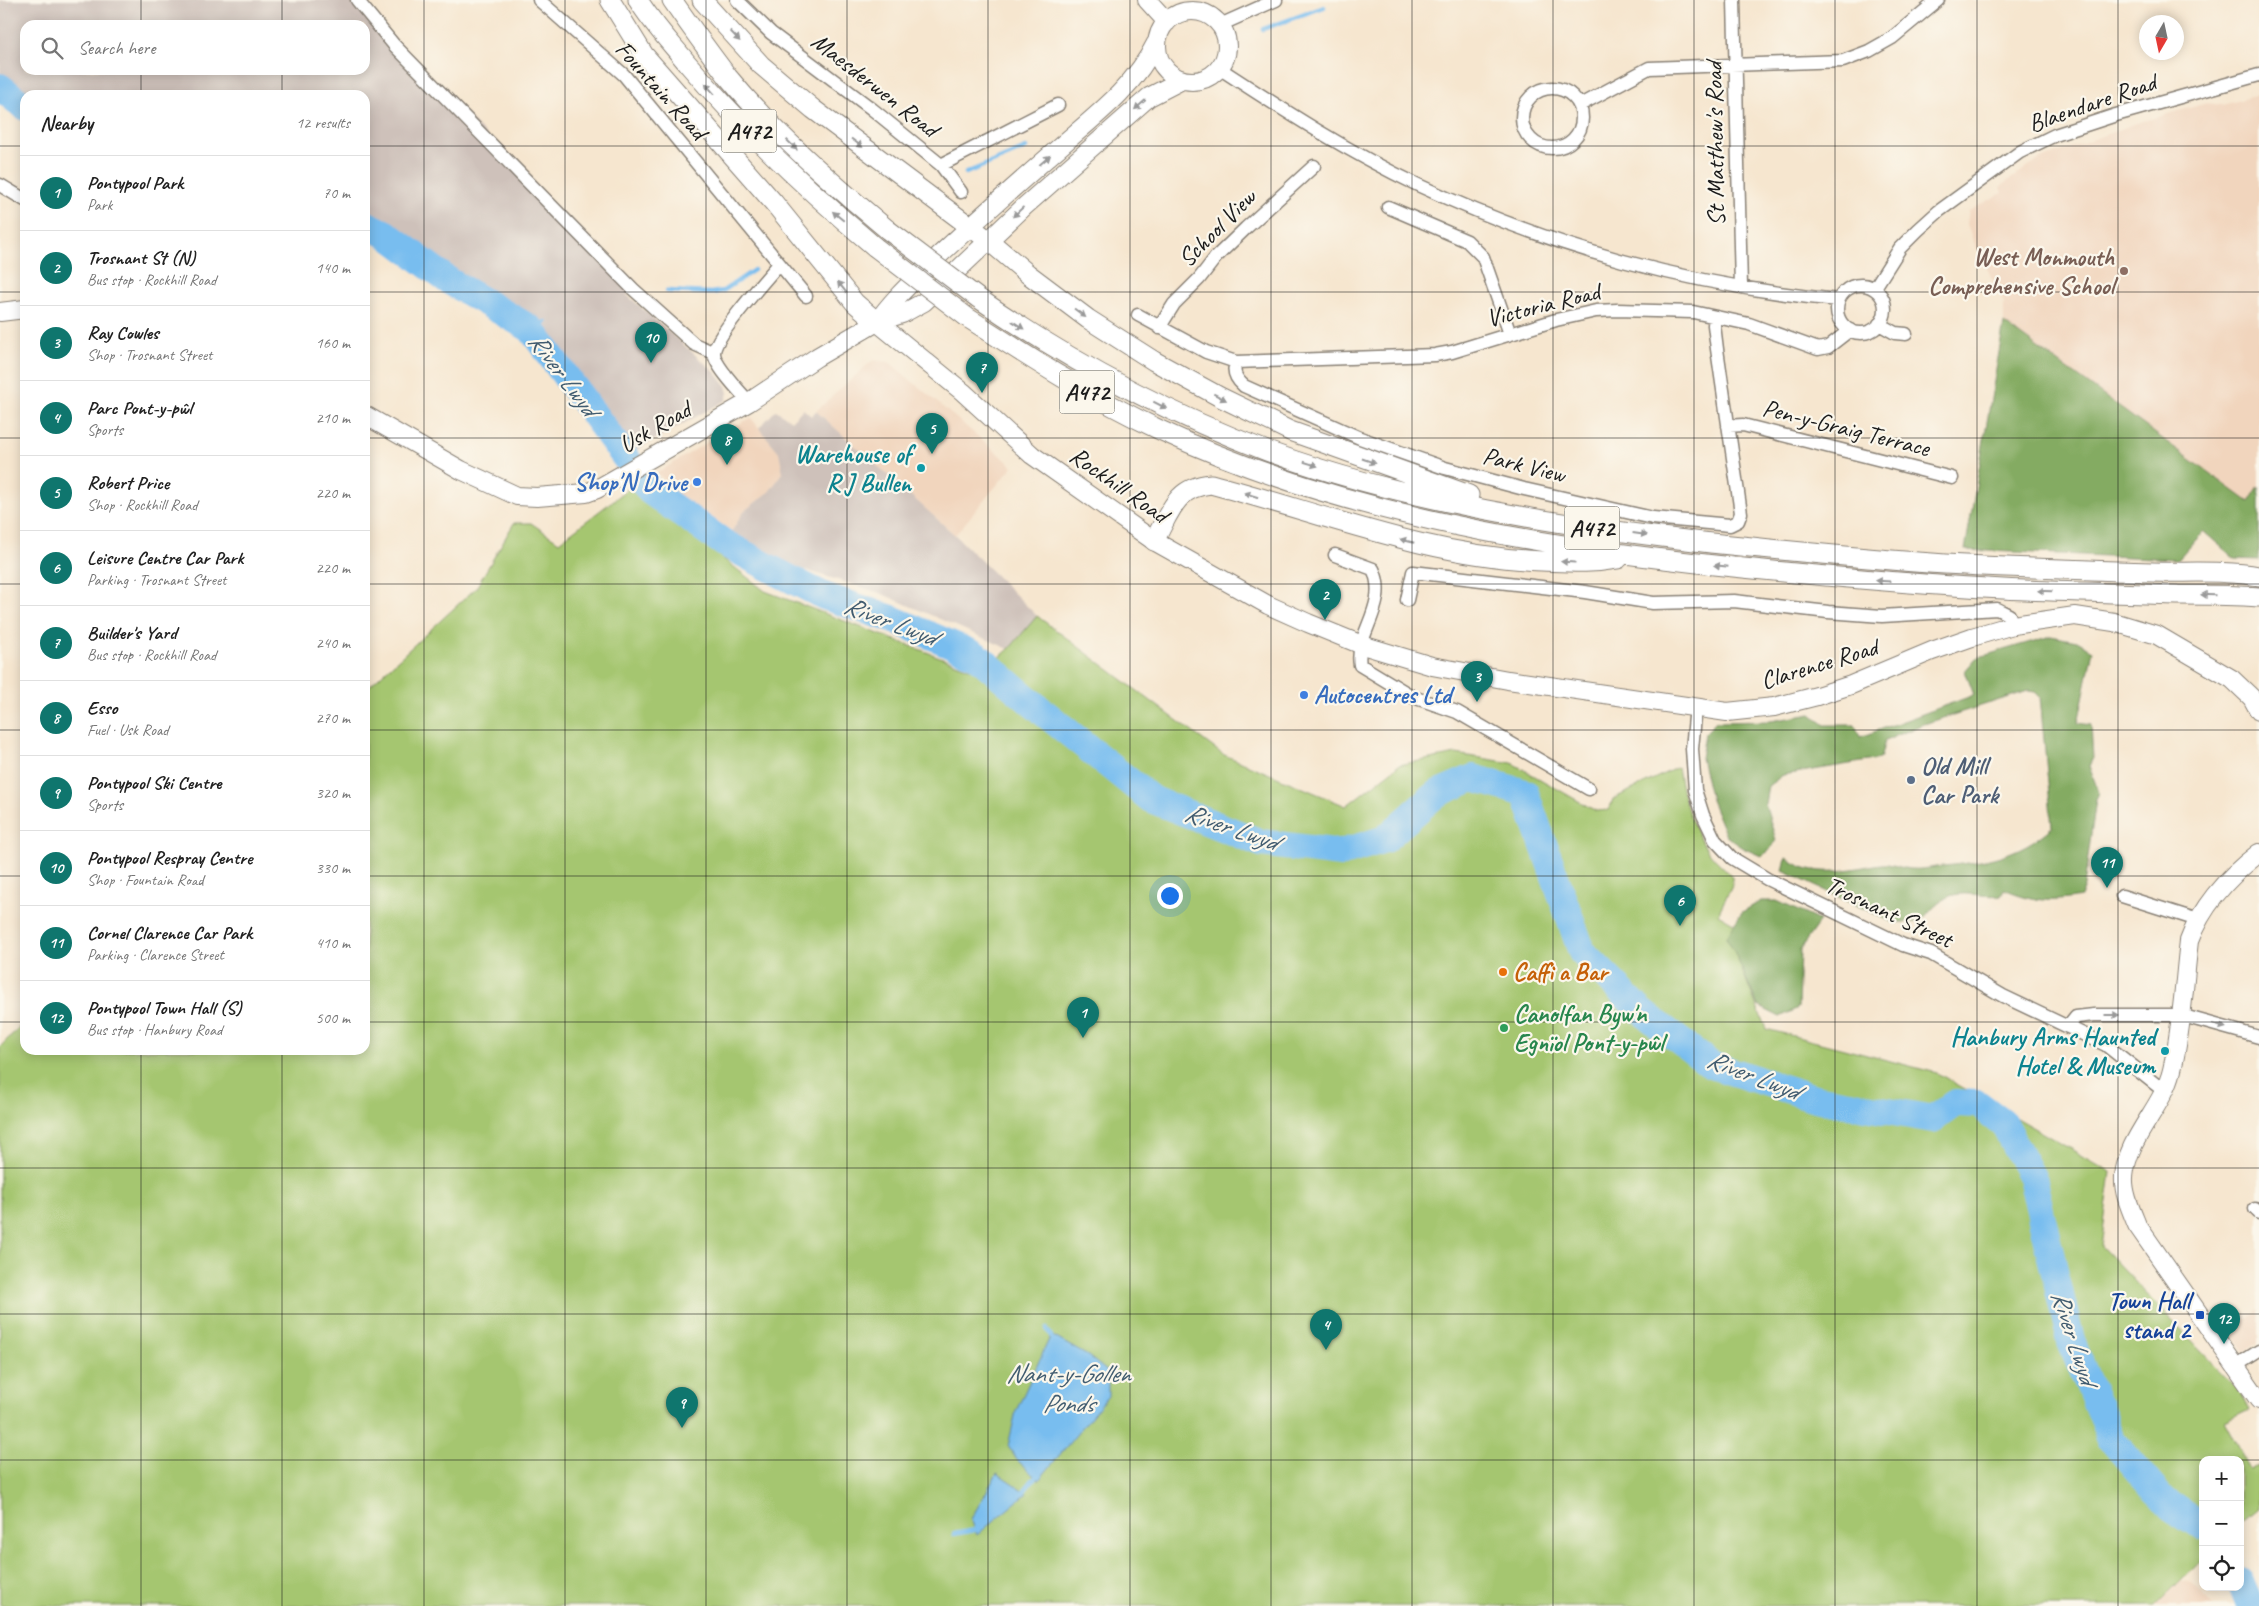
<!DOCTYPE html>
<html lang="en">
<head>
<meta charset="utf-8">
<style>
  :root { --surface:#fff; --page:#f6f6f6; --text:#222; --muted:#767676; --line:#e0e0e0; --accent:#0f766e }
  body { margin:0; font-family:Caveat,sans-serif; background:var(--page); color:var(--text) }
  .controls { position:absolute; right:15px; bottom:15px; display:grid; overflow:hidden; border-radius:10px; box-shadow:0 2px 12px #0003 }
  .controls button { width:45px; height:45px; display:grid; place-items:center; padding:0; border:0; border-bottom:1px solid var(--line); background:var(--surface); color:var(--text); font:25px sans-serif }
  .compass { position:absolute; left:2139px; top:15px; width:45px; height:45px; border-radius:50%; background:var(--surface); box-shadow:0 2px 12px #0003; rotate:189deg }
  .you { position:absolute; left:1169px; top:895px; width:18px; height:18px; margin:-12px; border:4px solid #fff; border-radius:50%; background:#1a73e8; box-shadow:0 0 0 8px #1a73e833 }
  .badge { display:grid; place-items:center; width:32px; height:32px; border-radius:50%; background:var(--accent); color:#fff; font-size:16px; font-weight:700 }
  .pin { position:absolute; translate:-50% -41px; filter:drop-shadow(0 1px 2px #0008) }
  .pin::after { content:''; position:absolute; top:26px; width:18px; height:15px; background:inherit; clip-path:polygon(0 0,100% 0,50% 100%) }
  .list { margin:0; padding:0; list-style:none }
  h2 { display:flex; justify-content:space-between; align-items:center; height:65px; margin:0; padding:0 20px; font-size:21px }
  h2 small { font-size:16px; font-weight:400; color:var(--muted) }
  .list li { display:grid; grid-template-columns:32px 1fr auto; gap:15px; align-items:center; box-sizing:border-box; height:75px; padding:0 20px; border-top:1px solid var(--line) }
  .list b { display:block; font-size:19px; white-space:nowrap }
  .list p { margin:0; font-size:16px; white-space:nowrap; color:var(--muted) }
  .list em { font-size:16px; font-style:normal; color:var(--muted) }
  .icon { flex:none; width:28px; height:28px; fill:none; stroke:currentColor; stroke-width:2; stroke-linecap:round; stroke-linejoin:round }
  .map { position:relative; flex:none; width:2259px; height:1606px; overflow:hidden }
  .search { position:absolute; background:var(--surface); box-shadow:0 2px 12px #0003; left:20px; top:20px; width:350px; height:55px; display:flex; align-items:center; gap:12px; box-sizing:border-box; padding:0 18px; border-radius:15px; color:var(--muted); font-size:19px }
  .panel { position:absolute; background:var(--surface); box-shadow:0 2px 12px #0003; left:20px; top:90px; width:350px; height:965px; border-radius:15px }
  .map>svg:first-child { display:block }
  .built { fill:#f1d5bd }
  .industrial { fill:#cec1ba; fill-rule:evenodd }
  .green { fill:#a5c66f; stroke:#607146 }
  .forest { fill:#84ab62; stroke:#50643f }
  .water { fill:#78bdef; stroke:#4a6c86 }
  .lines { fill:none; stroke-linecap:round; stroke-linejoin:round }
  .stream { stroke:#78bdef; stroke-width:4.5 }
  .river { stroke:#78bdef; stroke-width:28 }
  .street-casing { stroke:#898176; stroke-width:15 }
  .secondary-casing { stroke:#898176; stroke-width:20 }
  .primary-casing { stroke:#898176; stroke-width:21 }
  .street { stroke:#fff; stroke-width:12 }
  .secondary { stroke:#fff; stroke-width:18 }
  .primary { stroke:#fff; stroke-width:19 }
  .primary-bridge-casing { stroke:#898176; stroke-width:21; stroke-linecap:butt }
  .primary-bridge { stroke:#fff; stroke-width:19 }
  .oneway { fill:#999 }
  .grid { fill:none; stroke:#1c1c1c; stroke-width:1; stroke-opacity:0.55 }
  .education-dot { fill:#8d6e63; stroke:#fbf7ec; stroke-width:2 }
  .culture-dot { fill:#0f9aa8; stroke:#fbf7ec; stroke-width:2 }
  .shop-dot { fill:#3f7fe0; stroke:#fbf7ec; stroke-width:2 }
  .service-dot { fill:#5c6f8a; stroke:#fbf7ec; stroke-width:2 }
  .food-dot { fill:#e8710a; stroke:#fbf7ec; stroke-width:2 }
  .leisure-dot { fill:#2e9e5b; stroke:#fbf7ec; stroke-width:2 }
  .transit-dot { fill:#1a4fb4; stroke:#fbf7ec; stroke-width:2 }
  .labels { text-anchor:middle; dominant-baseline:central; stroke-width:4.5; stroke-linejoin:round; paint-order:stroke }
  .shield { fill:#fbf7ec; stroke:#5f5e5a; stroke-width:1 }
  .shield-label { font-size:24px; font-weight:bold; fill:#1c1c1c }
  .street-label { font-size:25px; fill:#1c1c1c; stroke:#fbf7ec }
  .education-label { font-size:25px; font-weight:bold; fill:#785e54; stroke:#fbf7ec; text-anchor:end }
  .culture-label { font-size:25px; font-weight:bold; fill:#0d838f; stroke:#fbf7ec; text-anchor:end }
  .shop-label { font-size:25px; font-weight:bold; fill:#366cbe; stroke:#fbf7ec; text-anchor:end }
  .service-label { font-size:25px; font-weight:bold; fill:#4e5e75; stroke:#fbf7ec; text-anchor:start }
  .food-label { font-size:25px; font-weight:bold; fill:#c56008; stroke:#fbf7ec; text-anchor:start }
  .leisure-label { font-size:25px; font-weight:bold; fill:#27864d; stroke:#fbf7ec; text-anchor:start }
  .transit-label { font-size:25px; font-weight:bold; fill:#164399; stroke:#fbf7ec; text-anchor:end }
  .water-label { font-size:26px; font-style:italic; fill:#415c70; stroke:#fbf7ec }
</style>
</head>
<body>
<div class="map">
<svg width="2259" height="1606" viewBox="0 0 2259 1606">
  <rect width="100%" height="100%" fill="#fbf7ec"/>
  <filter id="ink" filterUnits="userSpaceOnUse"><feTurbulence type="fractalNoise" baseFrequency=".02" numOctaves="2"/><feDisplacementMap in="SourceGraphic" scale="10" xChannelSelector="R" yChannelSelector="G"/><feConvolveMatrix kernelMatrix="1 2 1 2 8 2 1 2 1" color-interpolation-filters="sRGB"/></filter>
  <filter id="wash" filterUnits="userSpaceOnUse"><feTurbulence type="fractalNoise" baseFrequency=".0096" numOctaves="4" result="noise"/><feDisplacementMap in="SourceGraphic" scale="20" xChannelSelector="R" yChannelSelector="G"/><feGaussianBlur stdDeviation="1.12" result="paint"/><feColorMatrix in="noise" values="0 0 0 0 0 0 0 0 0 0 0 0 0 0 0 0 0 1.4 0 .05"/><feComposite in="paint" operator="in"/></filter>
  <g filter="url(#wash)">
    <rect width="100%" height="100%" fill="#f6e6cf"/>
    <path class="built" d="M2259,95V486L2249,502L2004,323V303L1973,240L1967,224L1969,211L2002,193L2000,187L2030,165L2043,158L2137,123L2207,103L2222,105Z
      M873,360L889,362L1013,466L955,535L816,411Z
      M751,418L779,452L783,473L768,493L744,511L730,534L705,520L657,473L729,429Z
      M2259,1309V1343L2244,1353L2229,1330Z
      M2180,1580L2190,1582L2215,1606H2156Z"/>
    <path class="industrial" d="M0,0H357L633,289L627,295L717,374L726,386L728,393L726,400L636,450L531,329L449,281L386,234L365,224V95H25V107L0,87ZM25,25H365V70H25Z
      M803,409L811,416L816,411L955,535L1037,616L1009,649L880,593L802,569L730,534L744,511L768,493L783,473L779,452L759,428L776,410L791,421Z"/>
    <path class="green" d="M631,487L765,591L982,673L1009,649L1037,616L1222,754L1346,806L1399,765L1456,754L1512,763L1596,811L1609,810L1613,799L1678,767C1683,798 1690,825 1708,851C1715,861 1725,867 1732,877V885L1718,914L1735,924L1726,937L1734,950L1766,1029L1937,1073L2111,1172L2101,1246L2234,1386L2249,1409L2224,1421L2250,1469L2259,1466V1509L2240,1525V1460H2203V1559L2156,1606H0V1047L25,1021V1050H365V690L476,588L514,523H531L559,542Z"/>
    <path class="forest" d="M2004,323L2249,502L2259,486V560L2235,559L2203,531L2178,559L1965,550Z
      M2051,636L2077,641L2093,650L2078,723L2091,725L2093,758L2089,766L2099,793L2096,799L2084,886L2080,897C2048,903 2034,901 2004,889L2001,895C1984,898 1961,889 1946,898C1936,904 1928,913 1920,922H1892L1783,871L1786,858C1817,880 1847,869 1882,864C1892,863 1902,869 1912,869C1922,870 1933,867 1943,866C1985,862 2019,856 2052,827L2040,697L2035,692L2028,691L1921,725L1885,741L1880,759L1783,775L1768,786L1765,804L1776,840L1769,851L1761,856L1745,849L1726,836L1711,800L1701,758L1705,733L1716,722L1771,721L1811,714L1825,725H1855L1860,737L1974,695L1965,671L1976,658Z
      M1761,901H1777L1820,921L1800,949L1798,1008L1780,1017L1758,1006L1734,951L1726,937L1742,912Z"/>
    <path class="water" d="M1051,1335L1088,1356L1108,1372V1396L1039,1480L1017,1460L1008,1446L1016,1411Z
      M997,1473L1027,1493L977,1535L971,1519Z"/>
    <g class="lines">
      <path class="stream" d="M1263,29L1324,7
        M966,173L1026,148
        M667,291L711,293L723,291L754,270
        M531,329L546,322
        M1047,1329L1051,1336
        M1024,1491L1036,1476
        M954,1534L975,1530"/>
      <path class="river" d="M0,87L25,107
        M365,224L386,234L449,281L531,329L650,491L724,543L777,572L824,596L892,619L976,655L1032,703L1151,799L1261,843L1341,853L1385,839L1436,794L1473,778L1525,793L1582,952L1641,1011L1711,1065L1815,1098L1933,1119L1955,1103L1978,1104L2003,1123L2032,1177L2071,1341L2111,1439L2163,1500L2203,1527
        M2240,1582L2250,1606"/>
    </g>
  </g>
  <g filter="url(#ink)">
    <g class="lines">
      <defs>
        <path id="street" d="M357,0L394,45L633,289L694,344L714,353
          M539,0L624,75L806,296
          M737,0L771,33L872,109L941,165L1058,105
          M1734,0L1741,287
          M1220,25L1276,0
          M1219,68C1283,110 1348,152 1418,185C1553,248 1689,286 1838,300
          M1522 118a30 30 0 1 1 60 0a30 30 0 1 1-60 0Z
          M1580,105L1649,68L1843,61L1869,51L1892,38L1938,0
          M941,165L961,192
          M0,185L25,200
          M1388,207L1467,241L1483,257L1510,334
          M1837 309a24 24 0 1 1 48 0a24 24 0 1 1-48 0Z
          M1874,289L1900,248L1918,230L1939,211L2020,152L2055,135L2116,115L2259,75
          M1138,315L1206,352L1236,362C1232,372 1236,379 1244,386L1360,438L1445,468L1524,489L1653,518L1730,525L1738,521L1741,513L1717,349L1714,325L1715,317
          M1879,324L1895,333L1906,334
          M1159,328L1174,304L1199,279L1216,257L1246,228L1314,166
          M1236,362L1435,355L1452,352L1556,320L1596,311L1617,310L1693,312L1749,324L1818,349L1828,347L1850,330
          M749,402C741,393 714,365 714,353C714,337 766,279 779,264
          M1728,426L1743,425L1952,478
          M1335,555L1373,569C1390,605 1354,635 1360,665L1413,697L1457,712L1589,789
          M1407,600L1413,572L1585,592L1653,603L1734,601L1828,612L1882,616L1997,609L2009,615L2013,625
          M1696,706L1692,749L1695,790L1703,815L1715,840L1732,858L1767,879L1903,945L1931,954L2003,996L2106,1045L2164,1091
          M2122,896L2198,920
          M2068,1027L2076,1017L2094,1015H2180L2259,1037
          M2255,1209L2259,1213
          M2237,1365L2259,1351"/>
        <path id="secondary" d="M1147,0L1167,22
          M1157 46a35 35 0 1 1 70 0a35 35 0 1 1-70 0Z
          M0,312L25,309
          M877,322L963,392L1032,455L1154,541L1268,605L1308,623L1362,645L1432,666L1508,680L1727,712L1774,707L1817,696L1851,685L1932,651L1972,637L2013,625L2075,616L2114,622L2157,635L2232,679L2252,698L2259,711
          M877,322C892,300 912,282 931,263C976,220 1023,179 1070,138C1103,110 1137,82 1156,43
          M365,415L461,470L517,496L537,497L586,493L597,489L749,402L817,357L877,322L902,314L924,302L1025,206L1149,97L1182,80
          M2259,853C2229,876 2202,905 2189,941C2184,983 2182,1028 2172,1070C2163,1108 2127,1137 2124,1177C2123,1193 2131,1210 2137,1225L2259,1400"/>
        <path id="primary" d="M610,0L644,55L774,203L855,303L877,322
          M638,0C652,23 670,42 687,63C745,131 807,190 875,247
          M672,0C690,26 709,52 728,77C775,134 832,183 888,230
          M702,0L761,65L813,109L988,240L1028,274L1088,319L1154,361L1220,397L1290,431L1469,495
          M978,298C1068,360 1164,412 1267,451C1406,502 1564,526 1711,543C1789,551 1867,559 1945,564C2014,568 2083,570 2152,572C2187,573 2225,570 2259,576
          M968,318C1030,358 1092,398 1160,430C1334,511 1524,544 1714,565C1810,575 1906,584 2003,589C2061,592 2120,593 2178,595C2205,595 2232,595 2259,597
          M1154,541C1170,513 1175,487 1211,484C1321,513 1427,556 1542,561C1569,562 1591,564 1618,559"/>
      </defs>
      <use href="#street" class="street-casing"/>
      <use href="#secondary" class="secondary-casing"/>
      <use href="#primary" class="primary-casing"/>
      <use href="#street" class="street"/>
      <use href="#secondary" class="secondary"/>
      <use href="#primary" class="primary"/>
      <defs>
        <path id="primary-bridge" d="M888,230L978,298
          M875,247L968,318"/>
      </defs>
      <use href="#primary-bridge" class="primary-bridge-casing"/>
      <use href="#primary-bridge" class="primary-bridge"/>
    </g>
    <defs><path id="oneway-solid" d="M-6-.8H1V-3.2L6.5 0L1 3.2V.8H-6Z" transform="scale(1.25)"/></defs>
    <g class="oneway">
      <use href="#oneway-solid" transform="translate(735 36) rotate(47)"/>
      <use href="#oneway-solid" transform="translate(710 89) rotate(-131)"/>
      <use href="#oneway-solid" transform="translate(1140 105) rotate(139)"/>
      <use href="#oneway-solid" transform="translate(857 143) rotate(37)"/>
      <use href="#oneway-solid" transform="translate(792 145) rotate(44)"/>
      <use href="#oneway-solid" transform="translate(1045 160) rotate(-41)"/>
      <use href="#oneway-solid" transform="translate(1018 212) rotate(137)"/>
      <use href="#oneway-solid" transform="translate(838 216) rotate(-140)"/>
      <use href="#oneway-solid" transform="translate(842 287) rotate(-129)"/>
      <use href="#oneway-solid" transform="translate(1080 313) rotate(37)"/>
      <use href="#oneway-solid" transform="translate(1018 325) rotate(34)"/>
      <use href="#oneway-solid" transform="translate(1220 397) rotate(27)"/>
      <use href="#oneway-solid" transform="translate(1160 405) rotate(27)"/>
      <use href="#oneway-solid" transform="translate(1369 461) rotate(19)"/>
      <use href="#oneway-solid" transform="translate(1311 464) rotate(17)"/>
      <use href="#oneway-solid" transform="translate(1251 495) rotate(-162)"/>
      <use href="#oneway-solid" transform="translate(1640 534) rotate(7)"/>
      <use href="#oneway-solid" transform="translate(1407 541) rotate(-166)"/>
      <use href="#oneway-solid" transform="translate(1568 562) rotate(-177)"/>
      <use href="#oneway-solid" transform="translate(1721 566) rotate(-174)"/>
      <use href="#oneway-solid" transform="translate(1883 581) rotate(-176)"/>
      <use href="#oneway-solid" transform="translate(2045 591) rotate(-178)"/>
      <use href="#oneway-solid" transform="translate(2208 595) rotate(-178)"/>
      <use href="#oneway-solid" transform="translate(2112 1015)"/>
      <use href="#oneway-solid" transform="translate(2219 1026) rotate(15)"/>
    </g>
  </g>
  <path class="grid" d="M141,0V25M282,0V25M424,0V1606M565,0V1606M706,0V1606M847,0V1606M988,0V1606M1130,0V1606M1271,0V1606M1412,0V1606M1553,0V1606M1694,0V1606M1835,0V1606M1977,0V1606M2118,0V1606M141,70V95M282,70V95M0,146H25M365,146H2259M0,292H25M365,292H2259M0,438H25M365,438H2259M0,584H25M365,584H2259M0,730H25M365,730H2259M0,876H25M365,876H2259M0,1022H25M365,1022H2259M141,1050V1606M282,1050V1606M0,1168H2259M0,1314H2259M0,1460H2203M2240,1460H2259"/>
  <circle class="education-dot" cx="2124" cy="271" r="5"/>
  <g class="culture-dot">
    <circle cx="921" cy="468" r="5"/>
    <circle cx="2165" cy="1051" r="5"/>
  </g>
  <g class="shop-dot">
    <circle cx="697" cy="482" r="5"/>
    <circle cx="1304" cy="695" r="5"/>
  </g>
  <circle class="service-dot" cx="1911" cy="780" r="5"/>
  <circle class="food-dot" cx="1503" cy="972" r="5"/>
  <circle class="leisure-dot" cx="1504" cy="1028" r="5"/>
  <rect class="transit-dot" x="2195" y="1310" width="10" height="10" rx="2.5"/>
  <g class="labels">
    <g class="shield">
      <rect x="721.5" y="109.5" width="55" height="43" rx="4"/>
      <rect x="1059.5" y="370.5" width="55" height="43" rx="4"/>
      <rect x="1564.5" y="506.5" width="55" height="43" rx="4"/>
    </g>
    <g class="shield-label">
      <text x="749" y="131">A472</text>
      <text x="1087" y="392">A472</text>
      <text x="1592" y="528">A472</text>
    </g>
    <g class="street-label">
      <text transform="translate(875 85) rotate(38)">Maesderwen Road</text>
      <text transform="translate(661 90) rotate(48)">Fountain Road</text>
      <text transform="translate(2092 103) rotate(-19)">Blaendare Road</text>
      <text transform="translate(1715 144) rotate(-91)">St Matthew's Road</text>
      <text transform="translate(1217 228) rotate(-45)">School View</text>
      <text transform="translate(1543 305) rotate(-14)">Victoria Road</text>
      <text transform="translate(655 427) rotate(-30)">Usk Road</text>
      <text transform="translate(1846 428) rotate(14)">Pen-y-Graig Terrace</text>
      <text transform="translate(1524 465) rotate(14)">Park View</text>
      <text transform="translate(1119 485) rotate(35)">Rockhill Road</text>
      <text transform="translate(1819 664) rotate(-17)">Clarence Road</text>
      <text transform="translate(1889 912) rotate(25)">Trosnant Street</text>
    </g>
    <g class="education-label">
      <text x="2114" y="257">West Monmouth<tspan x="2114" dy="29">Comprehensive School</tspan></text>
    </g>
    <g class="culture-label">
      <text x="911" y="454">Warehouse of<tspan x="911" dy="29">R J Bullen</tspan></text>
      <text x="2155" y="1037">Hanbury Arms Haunted<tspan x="2155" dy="29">Hotel &amp; Museum</tspan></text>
    </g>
    <g class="shop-label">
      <text x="687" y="482">Shop'N Drive</text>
      <text x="1314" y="695" text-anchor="start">Autocentres Ltd</text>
    </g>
    <g class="service-label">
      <text x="1921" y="766">Old Mill<tspan x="1921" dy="29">Car Park</tspan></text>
    </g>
    <g class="food-label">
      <text x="1513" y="972">Caffi a Bar</text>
    </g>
    <g class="leisure-label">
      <text x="1514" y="1014">Canolfan Byw'n<tspan x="1514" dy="29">Egnïol Pont-y-pŵl</tspan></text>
    </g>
    <g class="transit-label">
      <text x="2190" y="1301">Town Hall<tspan x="2190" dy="29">stand 2</tspan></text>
    </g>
    <g class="water-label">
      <text transform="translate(563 374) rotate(53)">River Lwyd</text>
      <text transform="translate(890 621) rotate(21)">River Lwyd</text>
      <text transform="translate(1231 827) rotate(19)">River Lwyd</text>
      <text transform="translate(1753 1075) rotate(21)">River Lwyd</text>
      <text transform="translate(2074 1337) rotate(72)">River Lwyd</text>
      <text x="1068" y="1373">Nant-y-Gollen<tspan x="1068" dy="30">Ponds</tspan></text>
    </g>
  </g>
</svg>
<div class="controls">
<button>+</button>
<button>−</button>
<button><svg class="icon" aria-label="locate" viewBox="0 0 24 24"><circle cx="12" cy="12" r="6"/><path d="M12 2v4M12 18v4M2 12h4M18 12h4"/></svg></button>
</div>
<svg class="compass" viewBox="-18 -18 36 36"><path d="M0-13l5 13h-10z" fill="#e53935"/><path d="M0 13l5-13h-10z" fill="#767676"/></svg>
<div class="you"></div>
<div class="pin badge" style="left:1083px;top:1038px">1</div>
<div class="pin badge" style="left:1325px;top:620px">2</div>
<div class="pin badge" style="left:1477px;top:702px">3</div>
<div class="pin badge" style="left:1326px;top:1350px">4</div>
<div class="pin badge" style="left:932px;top:454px">5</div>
<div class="pin badge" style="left:1680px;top:926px">6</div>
<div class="pin badge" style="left:982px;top:393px">7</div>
<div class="pin badge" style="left:727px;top:465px">8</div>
<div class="pin badge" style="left:682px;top:1428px">9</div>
<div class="pin badge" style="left:651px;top:363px">10</div>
<div class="pin badge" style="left:2107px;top:888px">11</div>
<div class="pin badge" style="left:2224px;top:1344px">12</div>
<div class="search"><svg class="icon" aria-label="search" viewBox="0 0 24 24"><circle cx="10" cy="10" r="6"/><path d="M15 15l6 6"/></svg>Search here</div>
<section class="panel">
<h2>Nearby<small>12 results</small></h2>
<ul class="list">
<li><span class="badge">1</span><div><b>Pontypool Park</b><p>Park</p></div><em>70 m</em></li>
<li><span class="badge">2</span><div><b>Trosnant St (N)</b><p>Bus stop · Rockhill Road</p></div><em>140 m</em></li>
<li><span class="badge">3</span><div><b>Ray Cowles</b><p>Shop · Trosnant Street</p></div><em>160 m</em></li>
<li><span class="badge">4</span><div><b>Parc Pont-y-pŵl</b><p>Sports</p></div><em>210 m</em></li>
<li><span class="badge">5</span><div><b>Robert Price</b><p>Shop · Rockhill Road</p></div><em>220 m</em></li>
<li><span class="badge">6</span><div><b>Leisure Centre Car Park</b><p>Parking · Trosnant Street</p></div><em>220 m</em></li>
<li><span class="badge">7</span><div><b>Builder's Yard</b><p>Bus stop · Rockhill Road</p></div><em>240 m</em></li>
<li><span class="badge">8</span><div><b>Esso</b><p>Fuel · Usk Road</p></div><em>270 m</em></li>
<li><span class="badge">9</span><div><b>Pontypool Ski Centre</b><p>Sports</p></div><em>320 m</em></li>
<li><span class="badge">10</span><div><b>Pontypool Respray Centre</b><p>Shop · Fountain Road</p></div><em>330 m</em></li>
<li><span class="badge">11</span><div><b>Cornel Clarence Car Park</b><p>Parking · Clarence Street</p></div><em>410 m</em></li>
<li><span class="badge">12</span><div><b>Pontypool Town Hall (S)</b><p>Bus stop · Hanbury Road</p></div><em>500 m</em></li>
</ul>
</section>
</div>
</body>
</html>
